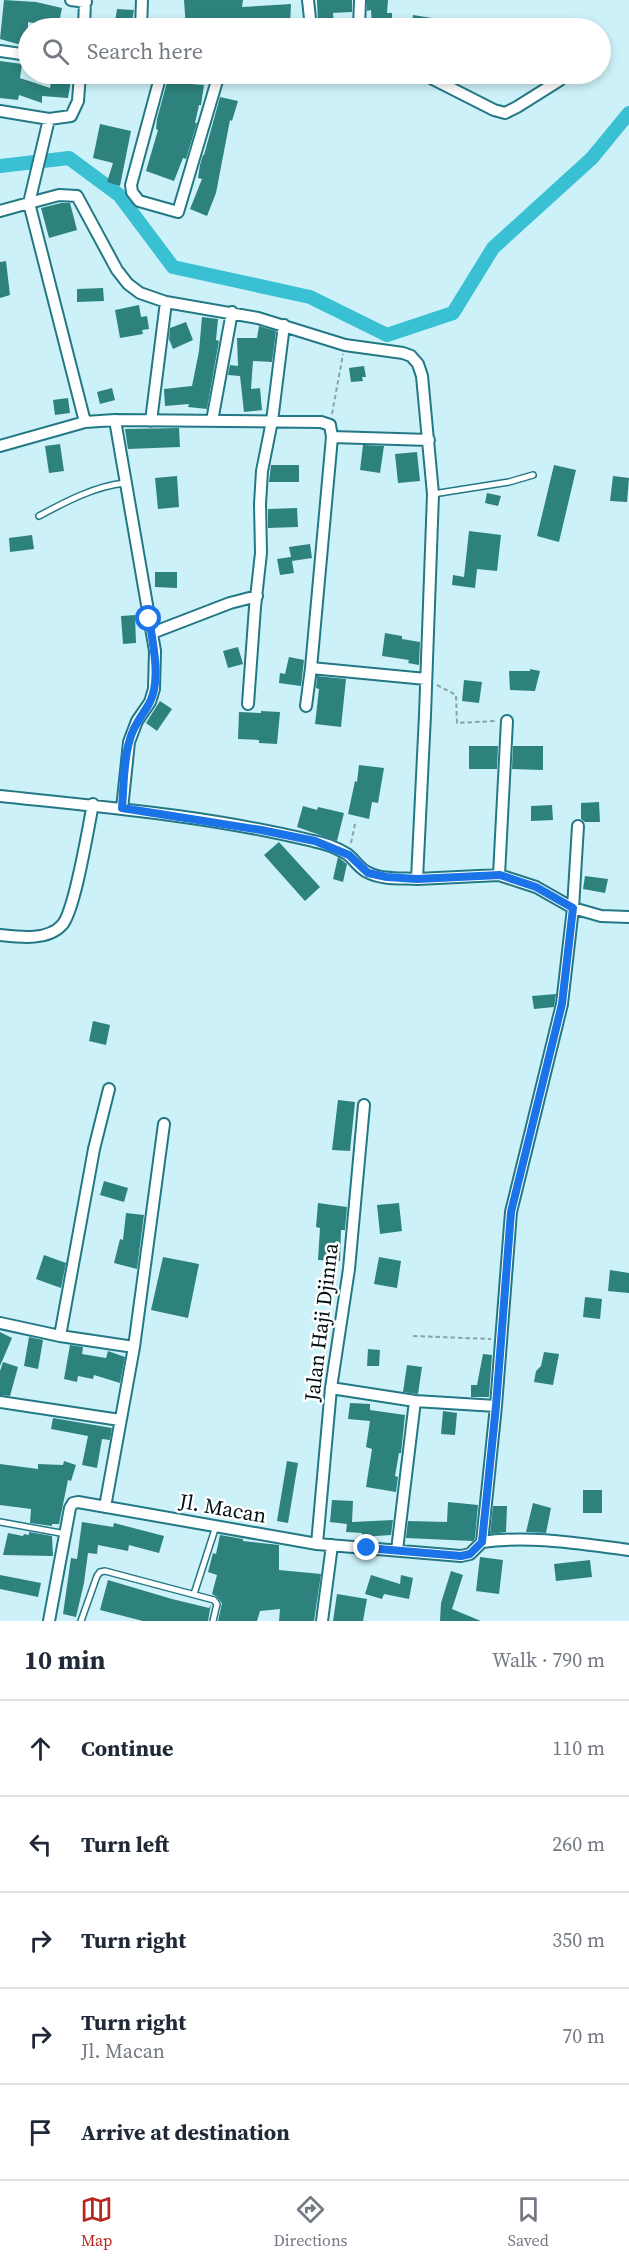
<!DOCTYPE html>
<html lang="en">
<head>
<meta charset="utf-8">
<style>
  :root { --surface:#fff; --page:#f6f6f7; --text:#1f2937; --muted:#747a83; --line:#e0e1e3; --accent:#b6271d }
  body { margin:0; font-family:"Source Serif 4",serif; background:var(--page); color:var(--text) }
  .stop { position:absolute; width:18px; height:18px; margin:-14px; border:4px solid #1a73e8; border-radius:50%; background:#fff }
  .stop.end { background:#1a73e8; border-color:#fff; box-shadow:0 2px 6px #0008 }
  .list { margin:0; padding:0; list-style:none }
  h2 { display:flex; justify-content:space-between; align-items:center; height:78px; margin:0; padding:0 24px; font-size:26px }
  h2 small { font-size:20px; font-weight:400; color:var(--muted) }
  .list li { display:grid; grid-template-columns:39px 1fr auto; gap:18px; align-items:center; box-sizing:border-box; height:96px; padding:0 24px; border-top:2px solid var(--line) }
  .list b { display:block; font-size:22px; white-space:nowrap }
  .list p { margin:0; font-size:20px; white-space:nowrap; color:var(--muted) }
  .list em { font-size:20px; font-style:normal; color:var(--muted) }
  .icon { flex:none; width:33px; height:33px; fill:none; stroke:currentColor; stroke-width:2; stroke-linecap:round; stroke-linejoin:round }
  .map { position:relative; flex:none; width:629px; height:1621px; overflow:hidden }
  .search { position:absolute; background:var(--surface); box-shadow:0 3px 9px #0003; left:18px; right:18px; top:18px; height:66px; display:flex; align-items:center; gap:15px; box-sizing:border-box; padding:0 21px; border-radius:33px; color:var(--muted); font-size:22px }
  .sheet { height:558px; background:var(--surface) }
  nav { display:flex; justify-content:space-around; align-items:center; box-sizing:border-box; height:84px; border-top:2px solid var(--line); background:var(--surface); font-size:16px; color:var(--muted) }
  nav a { display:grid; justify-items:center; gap:3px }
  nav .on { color:var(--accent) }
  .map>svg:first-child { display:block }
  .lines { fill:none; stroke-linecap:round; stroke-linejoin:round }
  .canal { stroke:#39c0d3; stroke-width:14 }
  .building { fill:#2d827d }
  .lane-casing { stroke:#237885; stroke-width:8 }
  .street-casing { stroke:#237885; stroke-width:14 }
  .path { stroke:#87a4aa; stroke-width:2; stroke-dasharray:4.5 3; stroke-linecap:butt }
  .lane { stroke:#fff; stroke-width:5 }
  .street { stroke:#fff; stroke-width:10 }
  .route { stroke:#1a73e8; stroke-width:8 }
  .labels { text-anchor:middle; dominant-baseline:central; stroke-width:5; stroke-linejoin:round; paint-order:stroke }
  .street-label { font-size:21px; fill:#001013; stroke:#fff }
</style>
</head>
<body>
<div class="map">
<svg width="629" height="1621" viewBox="0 0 629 1621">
  <rect width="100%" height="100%" fill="#ccf1f8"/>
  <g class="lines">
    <path class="canal" d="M0,166L69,158L119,195L173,267L310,297L387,335L453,313L493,248L592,158L629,113"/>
  </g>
  <path class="building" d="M4,0L36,2L62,8L58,28L28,22V47L0,39Z
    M184,0H243L242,7L291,4L290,25L186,28Z
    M317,0H352V12L333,13L334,24L318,23Z
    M367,0H388L387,13H392V27H372L371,10L367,11Z
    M117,9L134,10L131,28H114Z
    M413,15L445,20L444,28H411Z
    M0,61L22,64L20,78L50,88L52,74H72L68,98L42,96V103L19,95L18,100L0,98Z
    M167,82L204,85L201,105H199L195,123H197L186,159L183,158L174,181L146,171L158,130L156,129L157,119Z
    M220,97L238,101L232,121L230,120L216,193L207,216L190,209L202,179L198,178L200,165L203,155H204Z
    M100,124L131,131L120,186L107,182L113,163L93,158Z
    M61,203H70L77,230L49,238L41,208Z
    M6,261L10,295L0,298V262Z
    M103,288L104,301L77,302V289Z
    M139,305L141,317L147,316L149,329L142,330L143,334L120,338L115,310Z
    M202,317L218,319L216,340L219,341L207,409L188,407L189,404L165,406L164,389L192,386L199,351Z
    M186,322L193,340L173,349L169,339L170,328Z
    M259,326L276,331L272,362L253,361L251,389L260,388L262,410L244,412L240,376L228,375L230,365L238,366L237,338H257Z
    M364,366L366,377H362L363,381L351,382L349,368Z
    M112,388L115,400L100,404L97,392Z
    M68,398L70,413L55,415L53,400Z
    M179,428L180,447L128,449L125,429Z
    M60,444L64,471L49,473L45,446Z
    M363,445L384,446L380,473L360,470Z
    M417,452L420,481L398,483L395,454Z
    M271,465H299V482H269Z
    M554,465L576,470L559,542L537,536Z
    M177,476L179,507L158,509L155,478Z
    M613,476L629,478L627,502L610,501Z
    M487,493L501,496L498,506L485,503Z
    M297,508L298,527L268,528V509Z
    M469,531L501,535L497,571L477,569L475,588L452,585L453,575L464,577Z
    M32,535L34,549L10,552L9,538Z
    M310,544L312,558L292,561L294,573L280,575L277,559L291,557L289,547Z
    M155,572H177V588L155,587Z
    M135,615L136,643L123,644L121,616Z
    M385,633L402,636V639L420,642L419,665L408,663L409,660L382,656Z
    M238,647L243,664L228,668L223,651Z
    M289,657L304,660L301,686L279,683L280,673L285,674Z
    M530,669L540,671L535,691L510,690L509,671H530Z
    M317,676L346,679L341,727L315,724L319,689L316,688Z
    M464,680L482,682L479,703L462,701Z
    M160,701L172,709L157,731L146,723Z
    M261,711L280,712L277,744L259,743V740L238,739L239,712L261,713Z
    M469,746H498L497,769H469Z
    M513,746H543V770L512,769Z
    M359,765L384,768L378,803L372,802L369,819L348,814L355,781L357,782Z
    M599,802L600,822H585L581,819V803Z
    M552,805L553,820L531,821V806Z
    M303,806L317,810L318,807L344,813L337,841L297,827Z
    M279,842L320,887L305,901L264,855Z
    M338,857L347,864L343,882L333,879Z
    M585,876L608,879L605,893L583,889Z
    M556,994L554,1007L534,1009L532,996Z
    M93,1021L110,1025L106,1045L89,1041Z
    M338,1100L355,1102L350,1151L332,1150Z
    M104,1181L128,1188L124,1202L100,1195Z
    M318,1203L347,1207L345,1230H341L340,1261L318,1260L320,1228L316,1227Z
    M399,1203L402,1231L380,1234L377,1205Z
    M126,1213L144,1215L137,1269L114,1263L120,1239L123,1240Z
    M44,1255L66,1263L61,1288L36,1279Z
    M163,1257L199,1264L188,1318L151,1310Z
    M379,1257L401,1261L397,1288L374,1284Z
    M610,1270L629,1273V1293L608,1291Z
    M585,1297L602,1299L600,1319L583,1317Z
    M0,1332L12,1338L0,1366Z
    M29,1337L43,1340L38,1369L24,1366Z
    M70,1345L83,1347L82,1354L106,1358L108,1351L125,1357L120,1383L94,1375L93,1379L78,1376L77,1382L64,1379Z
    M368,1349L380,1350L379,1366H367Z
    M544,1352L559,1354L553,1385L534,1382L536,1371L541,1366Z
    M483,1354L492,1355L489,1397H471V1385H477Z
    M3,1362L18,1367L10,1396L0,1395V1371Z
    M407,1365L422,1367L418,1394L403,1392Z
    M350,1403L370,1404V1410L405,1415L401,1453H399L395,1476L398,1477L396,1492L366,1487L372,1449L366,1447L370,1421L348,1419Z
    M443,1411L457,1413L455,1435L441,1434Z
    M53,1418L112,1428L110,1440L102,1439L97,1468L82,1465L88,1436L51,1429Z
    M64,1461L76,1465L71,1481L68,1480L59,1524H52V1526L30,1523L31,1509L0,1505V1464L38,1469V1464L63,1465Z
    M287,1461L298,1463L288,1523L277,1521Z
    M583,1490H602V1513H583Z
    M332,1500L353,1501L352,1522L393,1520L391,1535L362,1537V1533L346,1532L347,1524L330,1522Z
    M448,1502L478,1505L475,1538L473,1541L406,1538L408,1521L447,1522Z
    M533,1503L551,1508L546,1533L526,1532Z
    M493,1506H507L506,1532L490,1534Z
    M82,1522L113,1527L114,1523L164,1536L159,1553L129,1545L128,1551L98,1545L97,1554L88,1553L84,1583L76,1617L63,1614L71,1558L77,1559Z
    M29,1532L52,1536L53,1556L3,1555L8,1533L23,1536L24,1534L29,1535Z
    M220,1535L243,1539V1541L279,1545V1570L321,1574L314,1621H279L280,1609L260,1611L257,1621H218L222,1603L217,1597L212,1594L217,1575L208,1572L213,1553L216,1554Z
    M480,1557L503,1560L499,1594L476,1591Z
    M590,1560L592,1577L556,1581L554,1564Z
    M451,1571L463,1575L452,1609L481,1621H440L441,1603Z
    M0,1575L41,1583L38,1597L0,1589Z
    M371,1575L400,1584L401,1575L413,1578L409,1599L384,1594L382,1599L365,1594Z
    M108,1580L172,1599L209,1608L211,1604L208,1621H143L100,1610Z
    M337,1594L367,1599L363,1621H333Z"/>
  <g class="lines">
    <defs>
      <path id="lane" d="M433,494L509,482L533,475
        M39,516C65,502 95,486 125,483
        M0,1522L66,1534
        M194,1594L216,1526
        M81,1621L97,1576L100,1572L105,1571L214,1600L217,1604L213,1621"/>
      <path id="street" d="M71,0L86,2
        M308,0L311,28
        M84,28L85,0
        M141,28L142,0
        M359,28L360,0
        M0,51L28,55
        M161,74L131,185L132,192L139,201L178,212L219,74
        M191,74L217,77
        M423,74L494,110L505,113L517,107L560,80
        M0,111L49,119L71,116L78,101L80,74
        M49,119L29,203L59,195L77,196L117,270L128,284L140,293L166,302L258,318L345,345L403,353L411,356L418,364L422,376L433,494L425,715L417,879L499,875L536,887L573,908L601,916L629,917
        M0,211L29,203L85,422L0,446
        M115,420L321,422L330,425L332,437L311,668L426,679
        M151,421L166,302
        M212,421L232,312
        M85,422L115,420L155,651L154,689L150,702L137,721L129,742L122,809
        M332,437L429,440
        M152,633L230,603L257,596
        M248,704L255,607L261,553L260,504L262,471L272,421L284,325
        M306,706L311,668
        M0,796C104,807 210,816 313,841C324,843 337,848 347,854C354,859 359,868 367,872C381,880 402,878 417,879
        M499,875L507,721
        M0,935C19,937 48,941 62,925C75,911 88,828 93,804
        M0,1323L60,1336L134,1347L105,1507
        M60,1336L94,1149L109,1089
        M134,1347L164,1124
        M331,1388L415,1401L397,1550
        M415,1401L496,1406
        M0,1402L120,1420
        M482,1542L496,1406L511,1212L562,1004L573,908L578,826
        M482,1542C530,1535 581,1544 629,1550
        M317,1544L331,1388L349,1269L364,1105
        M49,1621L70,1508L73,1503L78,1502L317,1544L461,1556L470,1554L482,1542
        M322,1621L332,1545"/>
    </defs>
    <use href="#lane" class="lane-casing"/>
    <use href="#street" class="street-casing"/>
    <path class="path" d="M332,414L343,354
      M437,685L456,695L457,723L495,721
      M351,843L355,824
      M413,1336L491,1339"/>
    <use href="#lane" class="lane"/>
    <use href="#street" class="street"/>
  </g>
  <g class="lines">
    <path class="route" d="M149,619C153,643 161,680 150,702C143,715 134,724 130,739C123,761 124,786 122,808L261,830L315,841L349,855L368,873L387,877L417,879L500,875L536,887L573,908L562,1004L511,1212L496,1406L482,1542L470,1554L461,1556L367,1548"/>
  </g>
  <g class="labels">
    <g class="street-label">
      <text transform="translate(321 1322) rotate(-83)">Jalan Haji Djinna</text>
      <text transform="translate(223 1508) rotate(10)">Jl. Macan</text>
    </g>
  </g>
</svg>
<div class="stop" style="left:149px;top:619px"></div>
<div class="stop end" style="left:367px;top:1548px"></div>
<div class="search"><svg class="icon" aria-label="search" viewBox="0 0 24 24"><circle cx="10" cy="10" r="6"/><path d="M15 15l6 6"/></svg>Search here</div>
</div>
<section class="sheet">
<h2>10 min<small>Walk · 790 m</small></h2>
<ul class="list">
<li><svg class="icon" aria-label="ahead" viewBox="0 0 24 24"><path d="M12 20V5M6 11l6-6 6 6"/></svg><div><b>Continue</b></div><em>110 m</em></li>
<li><svg class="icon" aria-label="left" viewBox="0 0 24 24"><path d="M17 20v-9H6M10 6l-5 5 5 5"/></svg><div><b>Turn left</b></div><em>260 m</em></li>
<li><svg class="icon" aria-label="right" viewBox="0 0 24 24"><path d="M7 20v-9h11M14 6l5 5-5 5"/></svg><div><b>Turn right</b></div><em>350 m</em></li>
<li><svg class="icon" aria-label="right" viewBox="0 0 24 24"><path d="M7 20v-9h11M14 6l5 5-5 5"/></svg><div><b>Turn right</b><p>Jl. Macan</p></div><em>70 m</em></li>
<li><svg class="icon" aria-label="arrive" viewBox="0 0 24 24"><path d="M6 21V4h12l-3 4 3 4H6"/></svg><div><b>Arrive at destination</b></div></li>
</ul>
</section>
<nav>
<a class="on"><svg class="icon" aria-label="map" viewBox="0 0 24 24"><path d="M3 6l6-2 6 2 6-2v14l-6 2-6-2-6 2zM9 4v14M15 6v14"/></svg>Map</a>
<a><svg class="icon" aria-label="directions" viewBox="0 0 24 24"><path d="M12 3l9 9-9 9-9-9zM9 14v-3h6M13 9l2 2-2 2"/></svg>Directions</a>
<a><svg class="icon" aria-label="saved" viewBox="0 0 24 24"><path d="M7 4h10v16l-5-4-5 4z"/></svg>Saved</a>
</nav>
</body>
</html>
